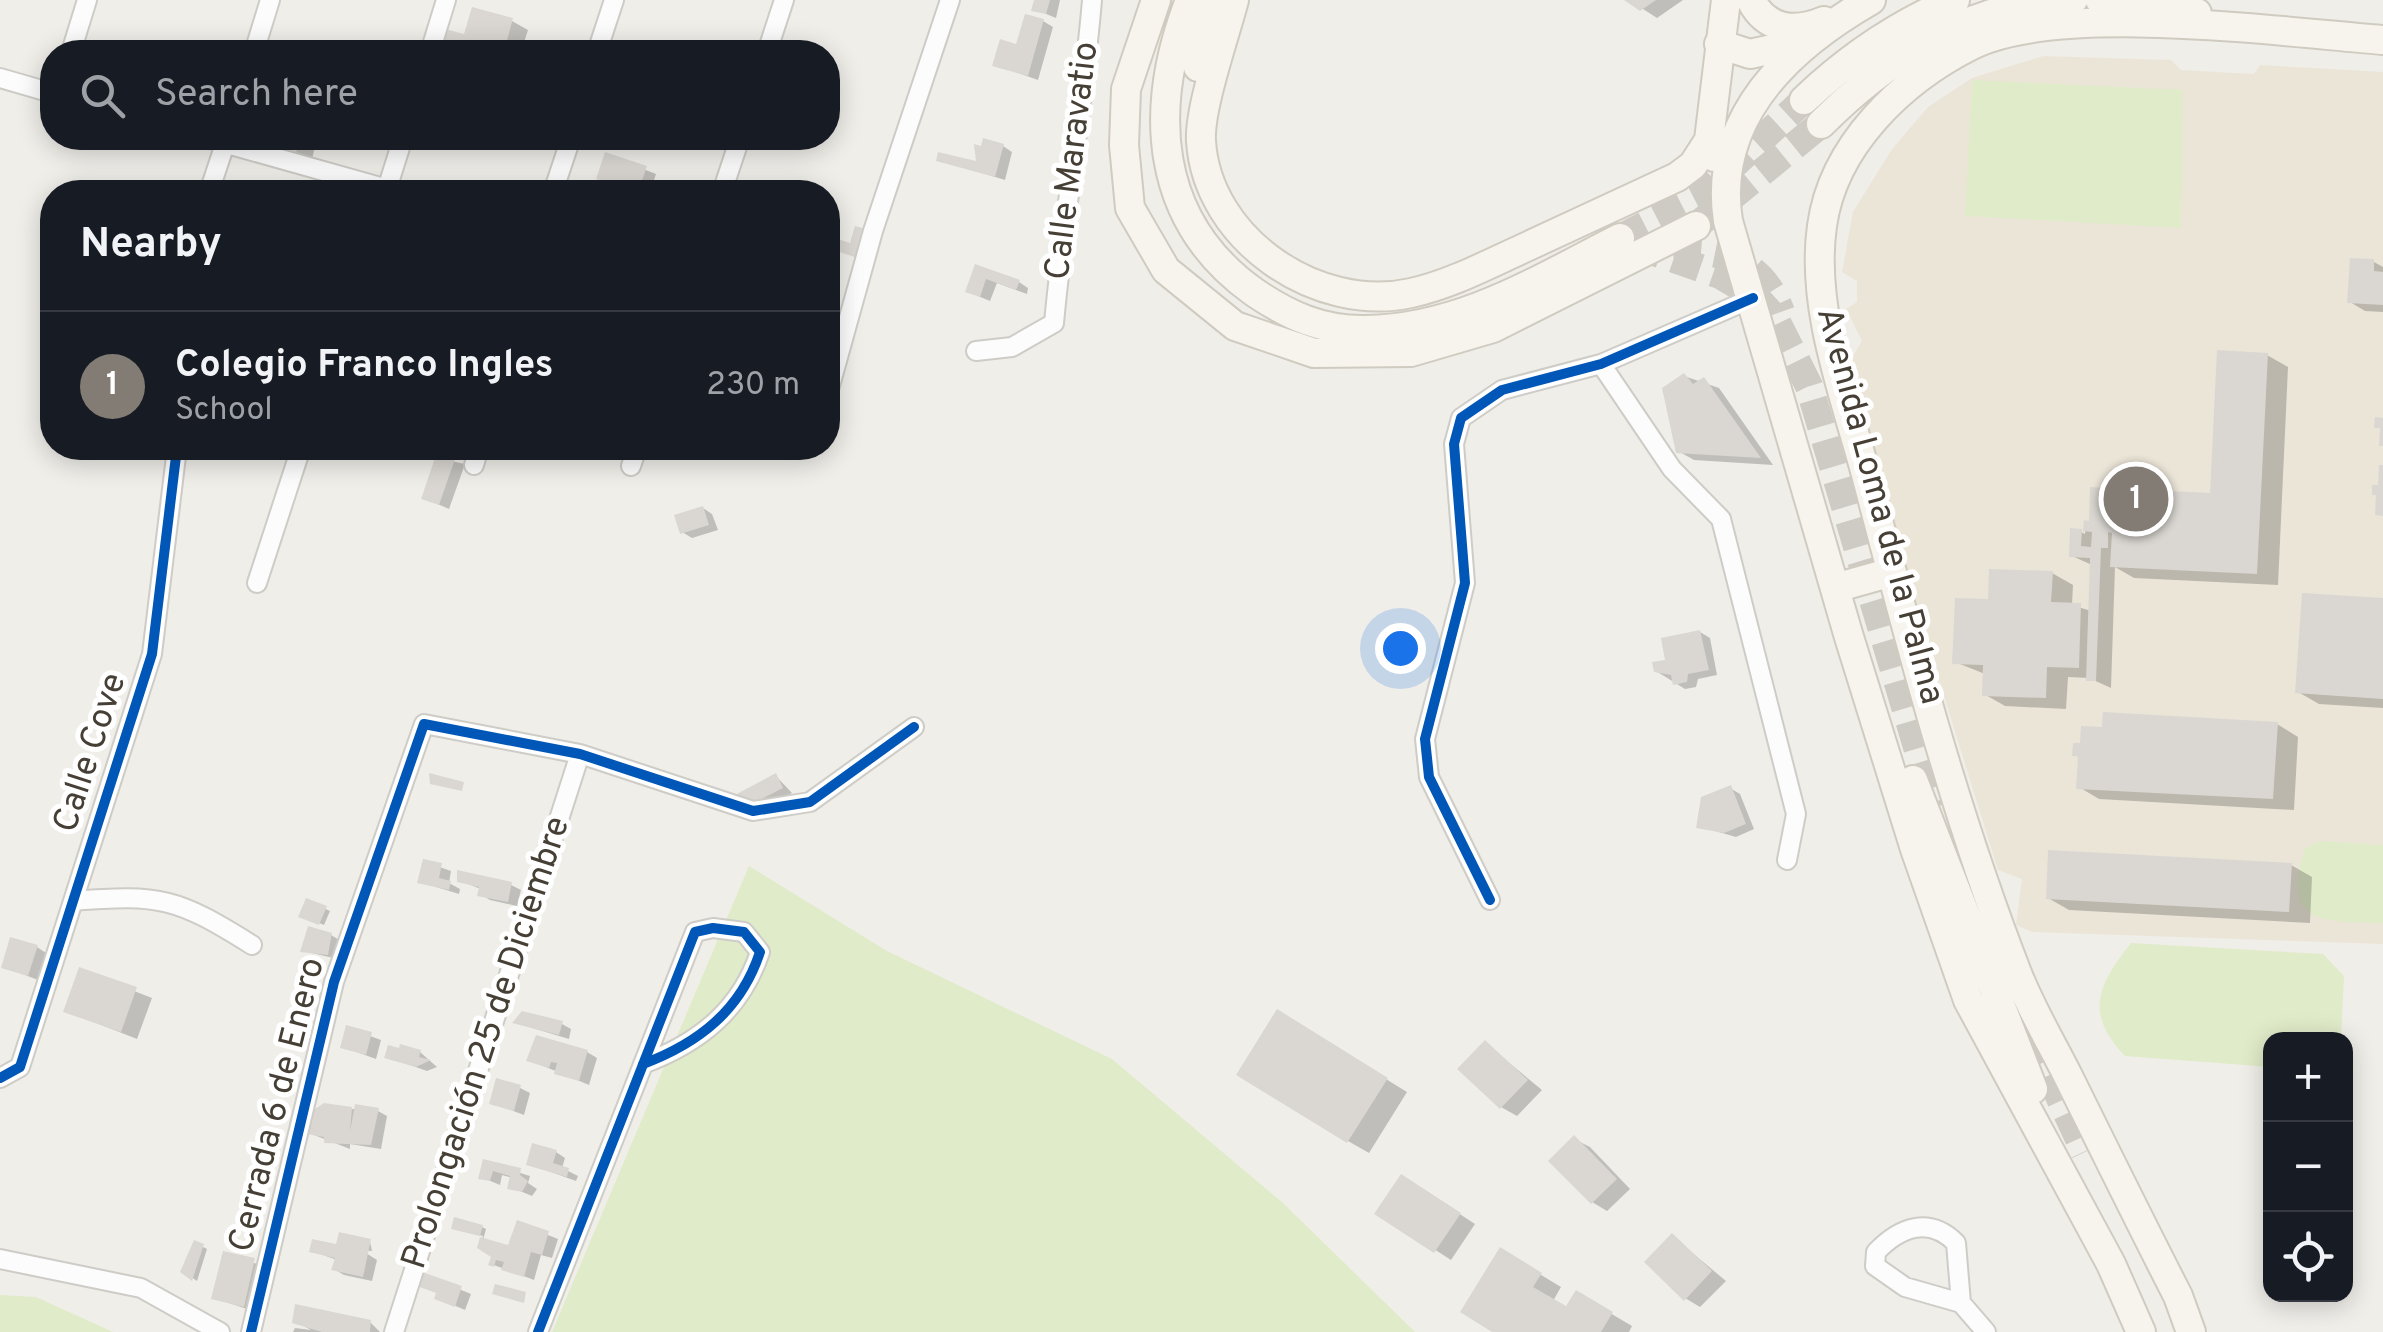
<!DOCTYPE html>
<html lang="en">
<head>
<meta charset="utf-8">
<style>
  :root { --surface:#171b24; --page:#242831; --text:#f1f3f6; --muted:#9ea1a6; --line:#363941; --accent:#827c74 }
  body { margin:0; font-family:Overpass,sans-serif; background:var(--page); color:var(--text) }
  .controls { position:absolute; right:30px; bottom:30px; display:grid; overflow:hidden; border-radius:20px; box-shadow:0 5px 25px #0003 }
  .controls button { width:90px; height:90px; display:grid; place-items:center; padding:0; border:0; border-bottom:2px solid var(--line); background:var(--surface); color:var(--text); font:50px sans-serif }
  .you { position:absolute; left:1400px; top:648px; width:35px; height:35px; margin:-25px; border:8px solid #fff; border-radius:50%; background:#1a73e8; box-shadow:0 0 0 15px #1a73e833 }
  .badge { display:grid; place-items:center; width:65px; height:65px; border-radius:50%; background:var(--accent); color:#fff; font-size:32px; font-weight:700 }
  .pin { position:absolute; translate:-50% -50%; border:5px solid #fff; box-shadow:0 2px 10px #0006 }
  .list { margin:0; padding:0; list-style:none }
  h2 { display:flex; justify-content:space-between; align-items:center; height:130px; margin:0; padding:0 40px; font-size:42px }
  h2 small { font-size:32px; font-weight:400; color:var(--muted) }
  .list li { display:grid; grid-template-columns:65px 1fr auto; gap:30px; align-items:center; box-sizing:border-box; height:150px; padding:0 40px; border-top:2px solid var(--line) }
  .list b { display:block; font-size:38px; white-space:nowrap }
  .list p { margin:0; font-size:32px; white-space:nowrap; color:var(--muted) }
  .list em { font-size:32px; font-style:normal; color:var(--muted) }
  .icon { flex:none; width:55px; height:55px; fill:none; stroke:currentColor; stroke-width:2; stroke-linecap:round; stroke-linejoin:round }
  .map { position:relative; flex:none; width:2383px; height:1332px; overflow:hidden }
  .search { position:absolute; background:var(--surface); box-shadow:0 5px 25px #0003; left:40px; top:40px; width:800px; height:110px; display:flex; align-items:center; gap:25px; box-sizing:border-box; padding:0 35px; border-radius:40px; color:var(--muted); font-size:38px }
  .panel { position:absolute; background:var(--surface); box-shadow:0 5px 25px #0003; left:40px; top:180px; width:800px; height:280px; border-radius:40px }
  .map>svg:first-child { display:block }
  .education { fill:#ebe5d8 }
  .green { fill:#e0ebc9 }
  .shadow { fill:#0003 }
  .building { fill:#dad7d2 }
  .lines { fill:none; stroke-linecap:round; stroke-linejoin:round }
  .secondary-tunnel { stroke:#cecbc5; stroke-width:28; stroke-dasharray:28 14; stroke-linecap:butt }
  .street-casing { stroke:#ceccc7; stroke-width:22 }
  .secondary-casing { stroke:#d0cbc0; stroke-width:32 }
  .street { stroke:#fdfcfc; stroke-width:18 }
  .secondary { stroke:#f7f4ee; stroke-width:28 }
  .cycleway-casing { stroke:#fff; stroke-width:16 }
  .cycleway { stroke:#0057b8; stroke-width:10 }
  .labels { text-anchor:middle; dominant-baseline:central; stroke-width:10; stroke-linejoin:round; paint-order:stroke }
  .street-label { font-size:35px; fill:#463f35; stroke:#fff }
</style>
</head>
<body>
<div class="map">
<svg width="2383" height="1332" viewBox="0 0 2383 1332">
  <rect width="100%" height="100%" fill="#f0eee9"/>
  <path class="education" d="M2043,56L2171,60L2181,70L2254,74L2260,65L2383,72V944L2032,932L2016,925L2022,879L1998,870L1926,638L1850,361L1862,341L1846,309L1857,302V281L1842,272L1853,212L1892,149L1928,107L1972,78Z"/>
  <path class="green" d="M1972,80L2183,90L2181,228L1965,216Z
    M2320,841L2383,845V923C2321,922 2280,924 2305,848Z
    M749,866L887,951L1112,1059L1283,1203L1415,1332H552Z
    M2131,943L2323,954L2344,976L2341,1039L2270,1040V1067L2125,1056C2083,1012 2099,984 2131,943Z
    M0,1295L36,1297L113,1332H0Z"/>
  <path class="shadow" d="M1036,0H1060L1056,18L1034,9Z
    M1629,0H1683L1657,18Z
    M512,21L528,30L521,52L496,48L495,52H441L447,32L466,37Z
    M1043,21L1053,27L1038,80L995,65Z
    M243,138H310L316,141L312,160Z
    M737,138L732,153L689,139V138Z
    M1003,146L1012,152L1005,180L939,160L978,165Z
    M607,155L656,174L650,192H636L599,178Z
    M2374,262L2383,267V312L2365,311L2350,302Z
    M976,268L1019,282L1028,288L1027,294L997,283L990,301L978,296Z
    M2267,355L2288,367L2278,585L2134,578L2115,567L2111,688L2089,678L2068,677L2066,709L2005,706L1984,694L1985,674L1955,662L1990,602L2052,573L2073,585L2072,605L2091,611L2092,565L2072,556L2081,532L2085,534L2086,523L2212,496Z
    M1684,376L1719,388L1773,465L1694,460L1678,451Z
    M438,458L465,464L449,509L424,498Z
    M703,508L712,514L718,530L692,538L682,532Z
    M2383,601V708L2319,704L2298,692Z
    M1700,632L1710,638L1717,675L1698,679L1696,687L1685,689L1656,671Z
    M2277,724L2298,737L2294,810L2099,799L2079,787L2080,758L2074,754Z
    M776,776L792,793L752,814L736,797Z
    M1730,788L1740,794L1754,829L1736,837L1698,826Z
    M425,862L451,871L449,883L460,889L459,894L420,882Z
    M2291,865L2312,877L2310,923L2069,910L2048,898Z
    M460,881L511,885L521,890L517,906L490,900L480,894L481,889Z
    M308,901L330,911L324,925L302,916Z
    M331,935L341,941L338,959L303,951Z
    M37,947L46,953L38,980L4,967Z
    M80,970L152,998L137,1039L66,1011Z
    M516,1023L562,1024L571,1029L569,1039Z
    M1298,1025L1407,1092L1369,1153L1348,1141Z
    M348,1028L381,1040L376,1059L343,1047Z
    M1485,1043L1542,1090L1517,1116L1501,1107Z
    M420,1052L437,1067L427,1071L387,1057Z
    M587,1052L597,1058L589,1085L529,1060Z
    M520,1088L530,1093L524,1115L492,1103Z
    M352,1109L378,1111L387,1116L381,1149L350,1144V1149L309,1133Z
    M1574,1139L1590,1147L1630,1189L1607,1211L1592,1202Z
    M556,1152L565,1158L562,1168L578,1176L576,1181L529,1164Z
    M485,1162L530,1176L528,1183L537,1189L532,1196L510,1187L513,1178L502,1175L500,1185L481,1177Z
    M1417,1186L1475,1224L1451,1260L1378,1213Z
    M518,1223L558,1239L552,1258L541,1255L534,1280L491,1264L494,1256L480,1247L483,1236L458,1230L482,1227L486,1229L483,1240L510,1248Z
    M1672,1236L1726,1281L1700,1307L1685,1298Z
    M370,1242L372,1251L361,1250L377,1260L372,1281L344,1275L334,1269L337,1260L312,1251L350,1250Z
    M195,1243L207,1249L197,1281L183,1271Z
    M1500,1250L1561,1287L1553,1301L1567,1309L1576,1293L1632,1326L1629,1332H1497Z
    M225,1254L264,1266L253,1311L214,1298Z
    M424,1275L471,1294L465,1310L437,1298L439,1293Z
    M295,1321L370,1322L380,1332H293L295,1328L311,1330Z"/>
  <path class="building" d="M1034,0H1050L1046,14L1031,11Z
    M1624,0H1656L1640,11Z
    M472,7L513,18L505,48L480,41L477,52H438L445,29L464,34Z
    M1025,14L1044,19L1028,76L992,66L1000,39L1016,44Z
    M233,138H300L296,153Z
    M680,138H726L723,149Z
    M983,138L1004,144L995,177L936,161L938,152L976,161L974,144L981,146Z
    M605,152L647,166L638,192L596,179Z
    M855,226L873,231L864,260L836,251L835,238L850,243Z
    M2350,258L2374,259V271L2383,272V305L2347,303Z
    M975,264L1020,280L1016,290L986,279L980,297L965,292Z
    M2217,350L2268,353L2257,574L2110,567L2112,533L2108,532V548H2101L2096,681H2086L2090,558L2069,557L2070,528L2082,529L2081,546L2091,547L2092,532L2083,531L2084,520L2089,521L2090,487L2210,493Z
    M1684,373L1693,384L1704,377L1761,458L1676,453L1662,388Z
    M2375,417L2383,418V446H2379L2380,428H2374Z
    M436,455L456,456L439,505L421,499Z
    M2379,465H2383V516L2375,515L2376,495H2372V485H2378Z
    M703,506L709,525L680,534L674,515Z
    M1989,569L2053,571L2051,602L2081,603L2079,668L2047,667L2046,698L1982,696L1983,665L1952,664L1955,598L1988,599Z
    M2302,593L2383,598V699L2295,693Z
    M1700,630L1709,670L1688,674L1687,682L1673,685L1671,675L1654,672L1652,662L1665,660L1661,638Z
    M2103,712L2278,722L2273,799L2076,789L2078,756H2072L2073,743H2080L2081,726L2102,727Z
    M429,773L464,782L462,791L430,784Z
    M776,773L783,788L740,810L733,796Z
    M1731,785L1746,824L1724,833L1696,828L1701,797Z
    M2048,850L2292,863L2289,912L2046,899Z
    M423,859L442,863L439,878L451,881L449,890L417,883Z
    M457,870L512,882L508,902L477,896L479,887L457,882Z
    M306,898L327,906L319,925L298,917Z
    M308,926L332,933L328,955L300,952Z
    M10,937L38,945L28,976L1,968Z
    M79,967L137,987L121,1032L63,1012Z
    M1277,1009L1388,1078L1347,1143L1236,1075Z
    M522,1011L563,1021L559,1035L512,1023Z
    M346,1025L372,1032L366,1055L340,1048Z
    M536,1035L588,1050L579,1081L554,1074L557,1063L551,1062L549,1068L526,1061Z
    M1485,1040L1528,1080L1500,1109L1457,1069Z
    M400,1044L421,1050L419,1057L431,1060L416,1067L384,1058L388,1045L399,1048Z
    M496,1078L521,1085L514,1111L489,1104Z
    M324,1103L352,1107L350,1132L355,1104L379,1108L371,1145L324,1143V1137L306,1134L309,1113Z
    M1574,1135L1617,1179L1591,1204L1548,1161Z
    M532,1143L557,1150L553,1163L569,1168L567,1177L526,1165Z
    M483,1159L521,1168L520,1175L528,1181L522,1192L507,1189L510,1176L493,1171L490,1181L478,1179Z
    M1401,1174L1461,1213L1434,1253L1374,1214Z
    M454,1217L483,1225L480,1236L451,1229Z
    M517,1220L549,1231L542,1255L531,1252L524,1277L501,1270L504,1262L496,1260L494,1267L488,1265L491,1257L477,1248L480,1237L508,1245Z
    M339,1232L371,1239L363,1277L331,1270L335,1258L309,1252L312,1239L336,1244Z
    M1672,1233L1712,1271L1684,1301L1644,1262Z
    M194,1240L204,1244L192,1281L180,1272Z
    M1500,1247L1542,1273L1533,1287L1566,1306L1576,1290L1613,1312L1601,1332H1492L1460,1312Z
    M223,1251L255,1258L244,1307L211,1299Z
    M422,1272L462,1286L455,1307L434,1299L436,1293L417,1286Z
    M495,1284L526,1292L524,1303L492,1294Z
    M295,1304L371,1320L370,1332H322L292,1323Z"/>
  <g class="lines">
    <path class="secondary-tunnel" d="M1696,226L1821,124
      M1620,238L1698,198L1804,100
      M1634,245L1720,275L1754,295L1775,318L1809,386L1935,807
      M1673,252C1723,247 1763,263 1781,312
      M2014,999L2085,1152"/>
    <defs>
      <path id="street" d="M71,52L87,0
        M254,52L270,0
        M430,52L446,0
        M597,52L614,0
        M767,52L784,0
        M0,78L52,93
        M206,138L398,192
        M209,192L227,138
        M386,192L403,138
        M553,192L571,138
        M722,192L740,138
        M976,351L1012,347L1054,323C1064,214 1083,108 1092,0
        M1601,364L1672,469L1721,519L1796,814L1787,860
        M828,393L873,231L950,0
        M474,465L479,448
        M631,466L637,448
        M257,583L301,448
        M1490,900L1429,777L1425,739L1465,583L1454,444L1461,418L1502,390L1601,364L1753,298
        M73,901C161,894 177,898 252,945
        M0,1078L20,1067L152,654L177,448
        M0,1259L141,1288L220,1332
        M1961,1303L1956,1243C1929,1216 1900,1227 1876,1252L1875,1266L1905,1287L1961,1303L1986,1332
        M251,1332L334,982L424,724L580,754L753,811L810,802L914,727
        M394,1332L580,754
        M538,1332L695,932L713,928L744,932L760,952C741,1010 699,1043 643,1064"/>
      <path id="secondary" d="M1156,0L1126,89L1124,145L1130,208L1166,270L1235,326L1314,353L1411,352L1493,328L1696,226
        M1190,0C1148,108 1153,220 1254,292C1289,316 1323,331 1366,330C1460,329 1539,279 1620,238
        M1234,0C1225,35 1199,108 1201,141C1207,239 1317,314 1411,293C1449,285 1489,264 1524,248C1575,224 1626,201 1677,177L1693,165L1709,140
        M1751,0C1766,30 1795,33 1824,21
        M1871,0C1789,47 1712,118 1728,221L1849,637L1915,849L1968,1000L2111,1264L2141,1332
        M2100,0L2197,13
        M1719,44L1750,54L1800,43
        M1198,67L1214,0
        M1804,100C1849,57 1898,24 1955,0
        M1821,124C1889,56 1974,3 2073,0
        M1714,157L1709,140L1726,0
        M1835,588L1892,572
        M1913,780L2033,1089
        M2191,1332L2178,1296C2141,1224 2105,1151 2069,1078C2052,1044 2031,1009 2017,973C1955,814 1911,647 1868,482C1847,401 1810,310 1822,226C1833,145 1902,80 1972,45C2060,2 2281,32 2383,40"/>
    </defs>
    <use href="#street" class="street-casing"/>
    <use href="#secondary" class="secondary-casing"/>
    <use href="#street" class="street"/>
    <use href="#secondary" class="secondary"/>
    <defs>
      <path id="cycleway" d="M1490,900L1429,777L1425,739L1465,583L1454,444L1461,418L1502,390L1601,364L1753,298
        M0,1078L20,1067L152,654L177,448
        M251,1332L334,982L424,724L580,754L753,811L810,802L914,727
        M538,1332L695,932L713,928L744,932L760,952C741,1010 699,1043 643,1064"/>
    </defs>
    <use href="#cycleway" class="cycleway-casing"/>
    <use href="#cycleway" class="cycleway"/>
  </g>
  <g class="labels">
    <g class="street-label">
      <text transform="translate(1073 161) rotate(-83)">Calle Maravatio</text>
      <text transform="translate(1879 506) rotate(75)">Avenida Loma de la Palma</text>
      <text transform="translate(91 753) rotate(-72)">Calle Cove</text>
      <text transform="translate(487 1043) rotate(-72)">Prolongación 25 de Diciembre</text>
      <text transform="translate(278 1105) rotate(-76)">Cerrada 6 de Enero</text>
    </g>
  </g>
</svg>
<div class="controls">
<button>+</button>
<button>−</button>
<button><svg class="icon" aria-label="locate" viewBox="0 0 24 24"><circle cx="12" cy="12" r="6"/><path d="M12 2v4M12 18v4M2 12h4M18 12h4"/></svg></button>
</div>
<div class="you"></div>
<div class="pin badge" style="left:2136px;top:499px">1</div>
<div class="search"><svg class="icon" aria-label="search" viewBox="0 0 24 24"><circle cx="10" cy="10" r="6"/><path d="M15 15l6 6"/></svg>Search here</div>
<section class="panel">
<h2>Nearby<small></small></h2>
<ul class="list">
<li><span class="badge">1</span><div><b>Colegio Franco Ingles</b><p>School</p></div><em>230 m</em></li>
</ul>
</section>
</div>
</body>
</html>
